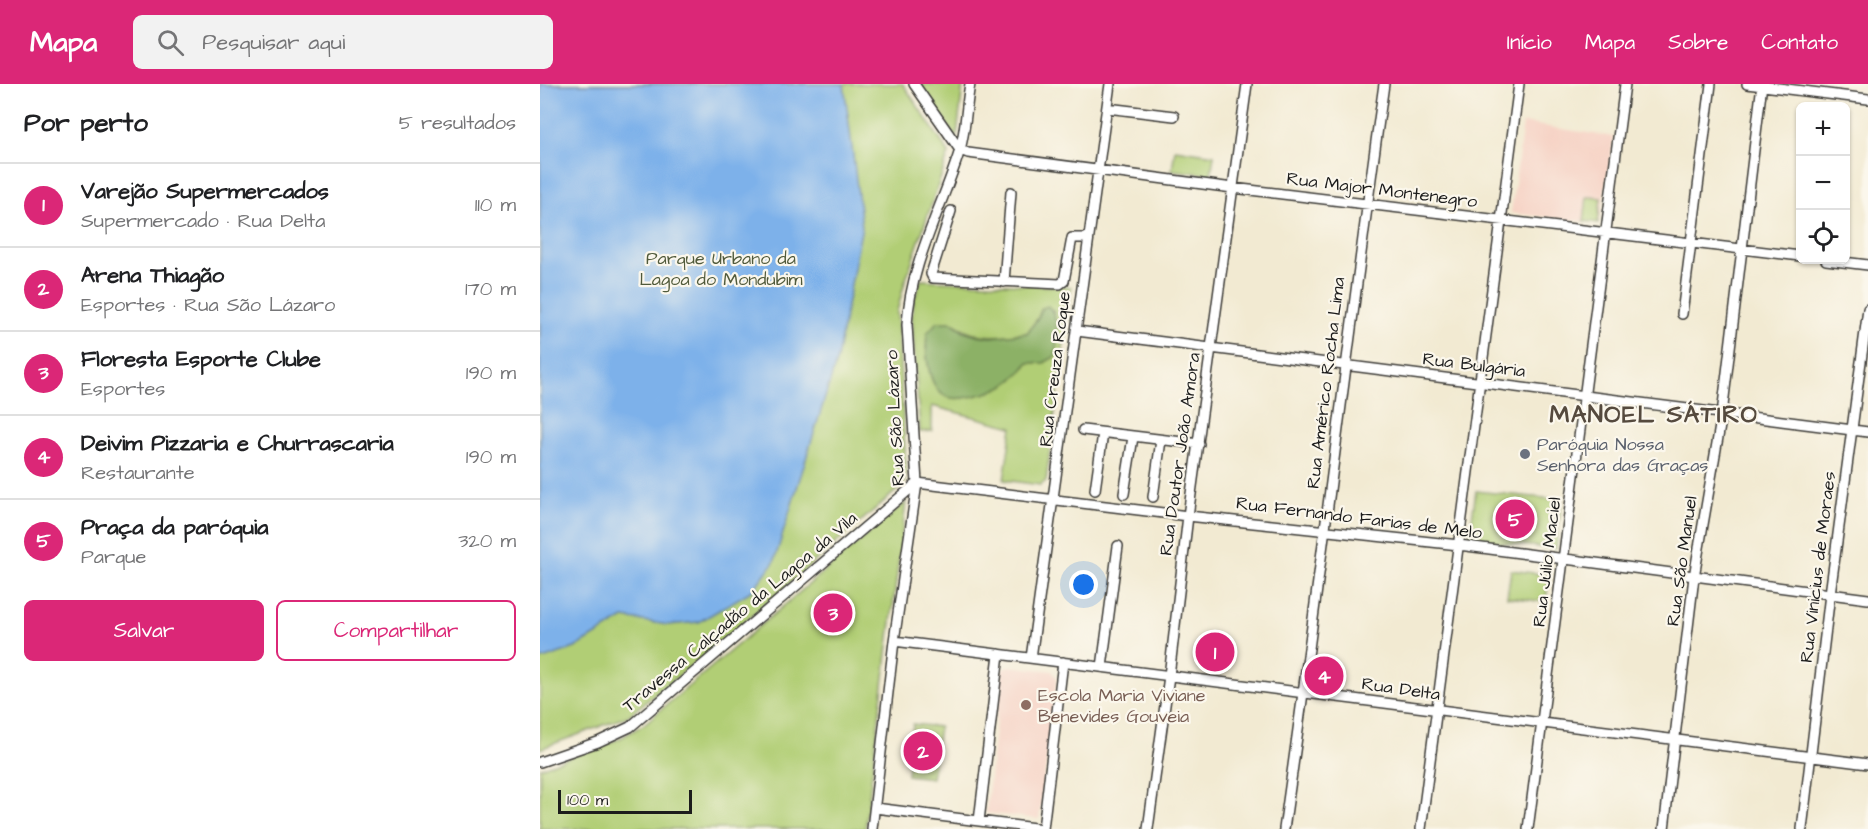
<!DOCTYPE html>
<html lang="pt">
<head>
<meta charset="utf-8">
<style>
  :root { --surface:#fff; --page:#f2f2f2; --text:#202124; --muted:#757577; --line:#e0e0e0; --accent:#db2777 }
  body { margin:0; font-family:"Architects Daughter",sans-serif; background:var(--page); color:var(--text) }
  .controls { position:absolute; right:18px; top:18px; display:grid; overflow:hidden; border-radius:9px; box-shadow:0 2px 4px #0004 }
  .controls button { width:54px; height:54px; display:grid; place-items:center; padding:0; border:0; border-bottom:2px solid var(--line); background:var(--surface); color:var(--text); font:30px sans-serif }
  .scale { position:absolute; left:18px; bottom:15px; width:134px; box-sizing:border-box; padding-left:6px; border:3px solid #1c1c1c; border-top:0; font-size:16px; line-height:21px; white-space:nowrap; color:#1c1c1c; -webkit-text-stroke:4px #fbf7ec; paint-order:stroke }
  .you { position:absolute; left:544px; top:501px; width:21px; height:21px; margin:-15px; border:4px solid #fff; border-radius:50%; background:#1a73e8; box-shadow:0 0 0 9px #1a73e833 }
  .badge { display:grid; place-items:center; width:39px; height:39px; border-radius:50%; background:var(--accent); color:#fff; font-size:20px; font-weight:700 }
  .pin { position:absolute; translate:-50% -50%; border:3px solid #fff; box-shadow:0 2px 6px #0006 }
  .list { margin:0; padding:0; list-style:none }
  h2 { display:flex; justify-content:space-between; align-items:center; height:78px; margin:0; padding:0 24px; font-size:26px }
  h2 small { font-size:20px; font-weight:400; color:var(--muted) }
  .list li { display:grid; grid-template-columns:39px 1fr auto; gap:18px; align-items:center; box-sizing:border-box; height:84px; padding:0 24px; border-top:2px solid var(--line) }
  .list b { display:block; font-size:22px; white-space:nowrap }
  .list p { margin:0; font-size:20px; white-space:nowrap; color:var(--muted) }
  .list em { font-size:20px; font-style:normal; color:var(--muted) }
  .actions { display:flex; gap:12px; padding:18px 24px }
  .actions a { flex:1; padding:14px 0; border:2px solid var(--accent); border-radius:9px; text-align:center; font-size:21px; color:var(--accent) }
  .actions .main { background:var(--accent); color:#fff }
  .icon { flex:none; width:33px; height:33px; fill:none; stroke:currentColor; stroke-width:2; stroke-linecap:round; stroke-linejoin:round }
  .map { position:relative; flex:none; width:1328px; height:745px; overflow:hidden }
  header { display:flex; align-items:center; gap:36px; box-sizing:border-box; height:84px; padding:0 30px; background:var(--accent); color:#fff }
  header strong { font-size:28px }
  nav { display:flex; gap:33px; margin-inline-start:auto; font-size:21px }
  .search { width:420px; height:54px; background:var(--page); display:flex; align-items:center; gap:15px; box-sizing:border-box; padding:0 21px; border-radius:9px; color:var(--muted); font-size:22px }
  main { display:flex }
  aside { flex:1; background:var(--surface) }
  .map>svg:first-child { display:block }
  .built { fill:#f6d2c4 }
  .green { fill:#b1ce75; stroke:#667548; stroke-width:1.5; fill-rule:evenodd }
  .forest { fill:#8cb166; stroke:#546641; stroke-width:1.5 }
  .water { fill:#7db1ea; stroke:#4c6683; stroke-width:1.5 }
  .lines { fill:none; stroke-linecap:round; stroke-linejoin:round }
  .minor-casing { stroke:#3c3b37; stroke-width:12 }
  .minor { stroke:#fff; stroke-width:9 }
  .worship-dot { fill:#6b7280; stroke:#fbf7ec; stroke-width:2 }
  .education-dot { fill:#8d6e63; stroke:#fbf7ec; stroke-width:2 }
  .labels { text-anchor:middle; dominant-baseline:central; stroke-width:4.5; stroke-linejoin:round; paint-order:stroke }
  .street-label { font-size:18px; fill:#1c1c1c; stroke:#fbf7ec }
  .park-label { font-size:18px; fill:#505a3b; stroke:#fbf7ec }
  .worship-label { font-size:18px; fill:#5b616d; stroke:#fbf7ec; text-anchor:start }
  .education-label { font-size:18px; fill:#785e54; stroke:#fbf7ec; text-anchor:start }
  .district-label { font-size:24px; font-weight:bold; letter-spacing:1.5px; fill:#554a3e; stroke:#fbf7ec }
</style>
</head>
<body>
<header>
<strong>Mapa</strong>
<div class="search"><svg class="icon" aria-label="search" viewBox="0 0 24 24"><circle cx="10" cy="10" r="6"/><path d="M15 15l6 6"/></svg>Pesquisar aqui</div>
<nav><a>Início</a><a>Mapa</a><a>Sobre</a><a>Contato</a></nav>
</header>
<main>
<aside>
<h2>Por perto<small>5 resultados</small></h2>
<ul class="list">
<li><span class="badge">1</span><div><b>Varejão Supermercados</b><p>Supermercado · Rua Delta</p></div><em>110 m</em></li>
<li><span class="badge">2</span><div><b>Arena Thiagão</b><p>Esportes · Rua São Lázaro</p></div><em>170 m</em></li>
<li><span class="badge">3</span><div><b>Floresta Esporte Clube</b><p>Esportes</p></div><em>190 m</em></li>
<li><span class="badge">4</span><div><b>Deivim Pizzaria e Churrascaria</b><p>Restaurante</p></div><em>190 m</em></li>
<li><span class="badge">5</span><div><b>Praça da paróquia</b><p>Parque</p></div><em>320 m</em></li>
</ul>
<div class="actions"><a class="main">Salvar</a><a>Compartilhar</a></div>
</aside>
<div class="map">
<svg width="1328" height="745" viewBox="0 0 1328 745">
  <rect width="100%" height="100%" fill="#fbf7ec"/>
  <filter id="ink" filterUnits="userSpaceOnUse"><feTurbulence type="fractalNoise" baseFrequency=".0167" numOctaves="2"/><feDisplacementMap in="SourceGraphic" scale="12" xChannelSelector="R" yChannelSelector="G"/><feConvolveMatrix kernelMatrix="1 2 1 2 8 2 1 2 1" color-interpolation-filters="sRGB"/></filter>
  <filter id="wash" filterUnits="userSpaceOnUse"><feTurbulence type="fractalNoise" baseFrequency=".008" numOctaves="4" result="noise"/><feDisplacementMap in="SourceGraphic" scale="24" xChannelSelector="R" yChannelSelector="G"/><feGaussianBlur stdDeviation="1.35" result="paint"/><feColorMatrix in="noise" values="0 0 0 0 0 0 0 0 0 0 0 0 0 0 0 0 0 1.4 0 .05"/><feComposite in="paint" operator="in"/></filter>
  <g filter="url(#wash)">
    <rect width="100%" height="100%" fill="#f2ead2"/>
    <path class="built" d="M983,39L1074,53L1060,136L1058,139L971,129Z
      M468,582L512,587L517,594L499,735L446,729L462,586Z"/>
    <path class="green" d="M0,0H363L409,69L365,198L357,227L366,385L364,400L185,555L88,632L0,665Z
      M380,0H423L417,51H414Z
      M635,65L674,71L671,91L632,86Z
      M1047,113L1061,114L1058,139L1044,137Z
      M381,196L531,203L506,397L500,401L464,396L472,343L392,322V347L380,348L372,233L374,216ZM502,224L513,226L517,254L488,279L480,290L450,308L422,314L391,292L386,263L411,238C440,257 455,252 487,249L498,234Z
      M936,407L1022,416L1016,465L929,455Z
      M366,418L325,745H0V684L79,655L103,641Z
      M971,486L1009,491L1006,518L967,513Z
      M373,640L399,643L392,694L367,691Z"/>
    <path class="forest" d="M508,222C520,233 517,257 516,272L504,279H488C474,297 465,303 443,310C433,312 421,316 411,314C387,310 385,267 387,249L397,238H411L424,247L437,251L451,253L487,249L498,234L502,224Z"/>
    <path class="water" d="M0,0H304L322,142L297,275L234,478L213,506L159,538L128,541L84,534L35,564L0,576Z"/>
  </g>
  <g filter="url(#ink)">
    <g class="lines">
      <defs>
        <path id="minor" d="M374,0L420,66
          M1207,0L1328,15
          M567,24L634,32
          M420,66L428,69L693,104L1260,172
          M411,127L391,190L393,194L520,200L524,197L532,154H548
          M1286,176L1328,181
          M464,198L471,108
          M1142,230L1171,0
          M537,247L1328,348
          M543,346L659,360
          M377,399L648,432L919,461L1328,515
          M555,406L563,349
          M584,410L593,353
          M613,413L621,356
          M354,557L1328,680
          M491,574C519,383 542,191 570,0
          M562,583L578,462
          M0,678L58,658L90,643L377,399
          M335,724L503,745
          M439,737L459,570
          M332,745L354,557L377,399L367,241C370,180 401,126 419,69C426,47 426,22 430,0
          M503,745L523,578
          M608,745L629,592L648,432L707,0
          M744,745C780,497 809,248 844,0
          M881,745L979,0
          M988,745L1085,0
          M1124,745L1154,493L1182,330L1222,0
          M1262,745L1290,510L1328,225"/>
      </defs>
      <use href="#minor" class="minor-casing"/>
      <use href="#minor" class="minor"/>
    </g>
  </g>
  <circle class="worship-dot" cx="985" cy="370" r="6"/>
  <circle class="education-dot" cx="486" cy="621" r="6"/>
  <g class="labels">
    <g class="street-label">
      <text transform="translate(842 106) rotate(7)">Rua Major Montenegro</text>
      <text transform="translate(934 281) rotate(7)">Rua Bulgária</text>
      <text transform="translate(515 285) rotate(-83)">Rua Creuza Roque</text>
      <text transform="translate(786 299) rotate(-83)">Rua Américo Rocha Lima</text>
      <text transform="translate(355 334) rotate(-93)">Rua São Lázaro</text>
      <text transform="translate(640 370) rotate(-82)">Rua Doutor João Amora</text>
      <text transform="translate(819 434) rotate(7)">Rua Fernando Farias de Melo</text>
      <text transform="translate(1142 477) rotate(-82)">Rua São Manuel</text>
      <text transform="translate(1007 478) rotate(-83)">Rua Júlio Maciel</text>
      <text transform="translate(1278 483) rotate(-83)">Rua Vinicius de Moraes</text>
      <text transform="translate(200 528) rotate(-40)">Travessa Calçadão da Lagoa da Vila</text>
      <text transform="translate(861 605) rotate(8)">Rua Delta</text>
    </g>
    <g class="park-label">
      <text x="181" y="174">Parque Urbano da<tspan x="181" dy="21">Lagoa do Mondubim</tspan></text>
    </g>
    <g class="worship-label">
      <text x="997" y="360">Paróquia Nossa<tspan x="997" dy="21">Senhora das Graças</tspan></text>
    </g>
    <g class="education-label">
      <text x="498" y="611">Escola Maria Viviane<tspan x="498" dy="21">Benevides Gouveia</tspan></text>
    </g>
    <g class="district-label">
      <text x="1114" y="331">MANOEL SÁTIRO</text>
    </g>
  </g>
</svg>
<div class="controls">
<button>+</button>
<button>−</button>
<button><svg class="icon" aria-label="locate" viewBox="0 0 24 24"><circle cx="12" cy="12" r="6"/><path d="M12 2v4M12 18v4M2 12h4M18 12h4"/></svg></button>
</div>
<div class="scale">100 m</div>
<div class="you"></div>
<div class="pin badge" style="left:675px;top:568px">1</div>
<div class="pin badge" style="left:383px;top:667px">2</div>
<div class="pin badge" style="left:293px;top:529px">3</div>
<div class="pin badge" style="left:784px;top:592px">4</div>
<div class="pin badge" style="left:975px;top:435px">5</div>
</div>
</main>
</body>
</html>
